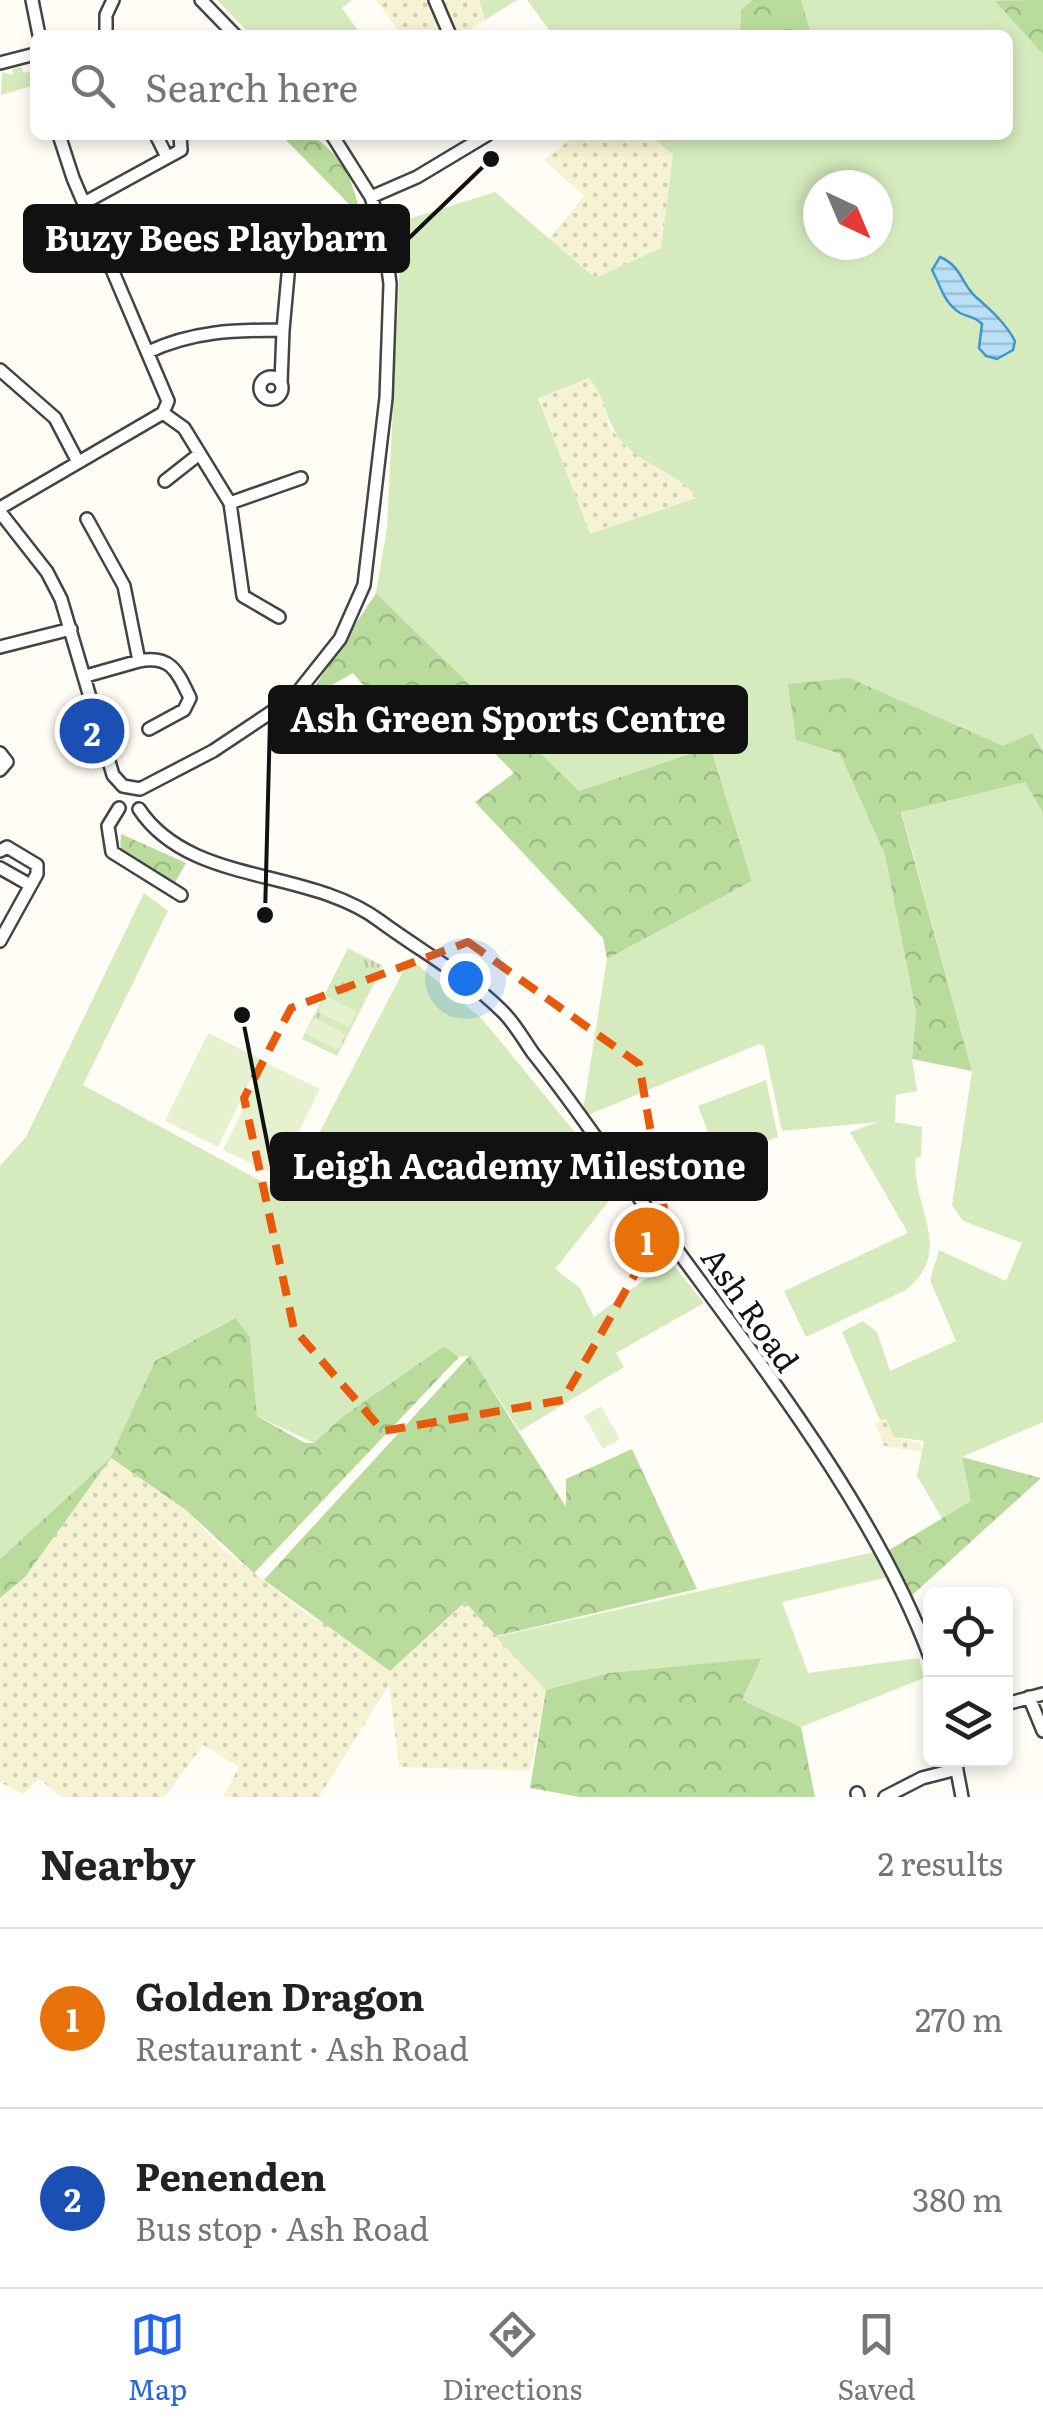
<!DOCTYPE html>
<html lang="en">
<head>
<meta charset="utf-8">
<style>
  :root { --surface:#fff; --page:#f2f2f2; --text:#222; --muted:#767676; --line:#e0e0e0; --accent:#2563eb }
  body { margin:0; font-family:Literata,serif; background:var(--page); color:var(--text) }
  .controls { position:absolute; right:30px; bottom:30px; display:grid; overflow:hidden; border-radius:15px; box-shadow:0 5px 15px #0003 }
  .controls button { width:90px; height:90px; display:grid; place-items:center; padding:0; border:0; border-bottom:2px solid var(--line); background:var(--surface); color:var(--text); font:50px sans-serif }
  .compass { position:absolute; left:803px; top:170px; width:90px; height:90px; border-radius:50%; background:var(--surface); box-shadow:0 5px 15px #0003; rotate:136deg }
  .you { position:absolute; left:465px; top:978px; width:35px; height:35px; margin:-25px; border:8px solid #fff; border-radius:50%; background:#1a73e8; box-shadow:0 0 0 15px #1a73e833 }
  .badge { display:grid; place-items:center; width:65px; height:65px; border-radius:50%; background:var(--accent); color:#fff; font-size:32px; font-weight:700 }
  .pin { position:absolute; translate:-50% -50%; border:5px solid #fff; box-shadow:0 2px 10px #0006 }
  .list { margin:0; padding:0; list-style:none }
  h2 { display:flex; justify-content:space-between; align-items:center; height:130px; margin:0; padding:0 40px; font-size:42px }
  h2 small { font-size:32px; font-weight:400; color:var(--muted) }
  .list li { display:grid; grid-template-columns:65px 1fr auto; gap:30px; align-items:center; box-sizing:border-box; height:180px; padding:0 40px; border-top:2px solid var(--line) }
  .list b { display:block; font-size:38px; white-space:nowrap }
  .list p { margin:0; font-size:32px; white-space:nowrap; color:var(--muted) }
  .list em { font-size:32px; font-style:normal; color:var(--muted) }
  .icon { flex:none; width:55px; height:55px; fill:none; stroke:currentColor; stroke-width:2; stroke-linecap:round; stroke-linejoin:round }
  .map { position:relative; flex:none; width:1043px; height:1797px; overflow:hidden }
  .search { position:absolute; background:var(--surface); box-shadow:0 5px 15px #0003; left:30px; right:30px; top:30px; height:110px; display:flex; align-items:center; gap:25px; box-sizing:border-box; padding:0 35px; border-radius:15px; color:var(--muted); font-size:38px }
  .sheet { height:490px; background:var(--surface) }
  nav { display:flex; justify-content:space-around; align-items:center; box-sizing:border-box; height:140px; border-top:2px solid var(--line); background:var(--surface); font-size:28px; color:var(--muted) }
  nav a { display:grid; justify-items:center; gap:5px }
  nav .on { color:var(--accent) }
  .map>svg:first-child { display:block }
  .farmland { fill:url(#farmland-dots) }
  .grass { fill:#d5ebbd; fill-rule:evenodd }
  .forest { fill:url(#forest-crowns) }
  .park { fill:url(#park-tufts) }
  .pitch { fill:#e6f2cf }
  .water { fill:url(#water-rules); stroke:#3f96cf; stroke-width:2.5 }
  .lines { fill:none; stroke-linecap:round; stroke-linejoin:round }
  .minor-casing { stroke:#444; stroke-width:16 }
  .minor { stroke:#fff; stroke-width:11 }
  .marked { fill:none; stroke:#e8590c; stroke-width:8; stroke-dasharray:20 12; stroke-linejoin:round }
  .labels { text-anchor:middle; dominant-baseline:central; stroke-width:10; stroke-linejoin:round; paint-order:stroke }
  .street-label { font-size:32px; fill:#111; stroke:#fff }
  .leader { fill:none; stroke:#111; stroke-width:4 }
  .callout-dot { fill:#111; stroke:#fff; stroke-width:4 }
  .callout { fill:#111; stroke:#111; stroke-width:4 }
  .callout-label { font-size:35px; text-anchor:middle; font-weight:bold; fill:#fff }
</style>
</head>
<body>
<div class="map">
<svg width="1043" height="1797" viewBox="0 0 1043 1797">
  <defs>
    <pattern id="farmland-dots" width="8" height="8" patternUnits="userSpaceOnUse" patternTransform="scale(2.5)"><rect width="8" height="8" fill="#f6f3d4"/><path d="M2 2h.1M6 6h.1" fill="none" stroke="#d2cfb5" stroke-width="1.8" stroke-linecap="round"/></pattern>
    <pattern id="forest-crowns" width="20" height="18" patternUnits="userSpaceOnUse" patternTransform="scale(2.5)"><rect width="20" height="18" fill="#b9dc9c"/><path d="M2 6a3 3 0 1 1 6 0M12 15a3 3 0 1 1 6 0" fill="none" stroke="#9ebc85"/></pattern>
    <pattern id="park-tufts" width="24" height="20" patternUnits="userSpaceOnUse" patternTransform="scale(2.5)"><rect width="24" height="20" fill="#d5ebbd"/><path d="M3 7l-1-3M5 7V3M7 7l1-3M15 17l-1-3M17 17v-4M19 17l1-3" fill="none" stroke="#b6c8a1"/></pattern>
    <pattern id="water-rules" width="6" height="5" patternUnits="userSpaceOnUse" patternTransform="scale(2.5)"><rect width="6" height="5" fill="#b9e0f7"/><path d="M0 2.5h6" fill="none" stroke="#9ebfd3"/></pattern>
  </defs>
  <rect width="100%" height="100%" fill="#fffdf5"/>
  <path class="farmland" d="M376,0H432L447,35H401Z
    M440,0H479L485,20L462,35H453Z
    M576,135H640L658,141L673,155L661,248L595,278L549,239L584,196L544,160Z
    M589,378L600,390L610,428L629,450L682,479L697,498L590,535L538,397Z
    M886,1418L894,1437L921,1443V1452L884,1446L875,1423Z
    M110,1458L186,1510L224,1550L315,1620L465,1602L546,1690L530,1771L399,1767L389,1685L319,1797H223L239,1767L203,1745L165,1797H62L39,1779L23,1794L0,1782V1598L25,1577Z"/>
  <path class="grass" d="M217,0H352L342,8L361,35H251Z
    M479,0H517L485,20Z
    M527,0H752L741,10L740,35H553Z
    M766,0H1043V1422L962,1457L971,1501L943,1520L917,1476L924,1441L894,1437L886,1419L880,1420L842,1332L863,1321L877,1332L890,1371L956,1341L930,1280L939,1250L1006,1281L1022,1243L963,1221L952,1205L972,1071L884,747L802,742L840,754L885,855L916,1013L912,1059L917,1091L896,1095L895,1122L922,1127L921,1157H916C909,1203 957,1249 906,1290L806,1337L784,1291L908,1233L850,1132L878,1122L782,1131L764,1046L759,1044L588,1115L583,1110L607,959L752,881L709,747L579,791L376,593L387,528L402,221L495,192L595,278L661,248L673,155L651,135H1008V35H748ZM818,185H878V245H818ZM589,378C608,399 605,427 627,447C649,468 678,472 696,498L590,534L538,398Z
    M22,67L23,73L33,71L35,85L1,95L2,72L13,75L12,69Z
    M144,893L168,911L83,1085L287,1195L410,958L482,1019L620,1187L555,1269L580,1288L594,1317L670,1261L704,1303L616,1353L624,1367L520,1431L470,1356L459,1357L444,1346L342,1417L314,1443L257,1416L250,1337L234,1318L155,1361L110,1458L0,1559V1166L26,1137Z
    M766,1080L778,1137L718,1159L698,1106Z
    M874,1552L888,1577L782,1602L808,1673L919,1658L924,1678L801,1727L742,1700L762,1659L609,1673L546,1690L496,1637Z"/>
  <path class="forest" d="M752,0H801L811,35H740L741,10Z
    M1043,0V54L995,1Z
    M281,135H313L345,164L376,259L338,254L331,229L349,204Z
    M376,593L579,791L710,747L752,881L607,959L603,938L475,802L514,773L473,731L421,754L353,673L306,700Z
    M849,678L1003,746L1032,733L1043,752V813L1025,782L901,812L972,1071L912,1059L916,1013L885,855L840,754L796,740L788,684Z
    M121,834L186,863L173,886L120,854Z
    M235,1318L250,1337L257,1416L305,1443H314L342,1417L444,1346L459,1357L254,1573L186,1510L111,1458L25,1577L0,1598V1559L110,1458L155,1361Z
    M470,1355L566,1507V1479L632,1449L697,1589L496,1636L465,1602L390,1671L264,1580Z
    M962,1457L1041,1478L910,1597L886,1552L971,1501Z
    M762,1658L742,1700L801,1727L815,1797H580L530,1788L546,1690L609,1673Z"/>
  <path class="park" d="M348,948L383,966L337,1056L302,1039Z"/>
  <path class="pitch" d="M326,996L357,1012L349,1027L318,1012Z
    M314,1018L346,1034L338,1050L306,1034Z
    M208,1033L261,1059L218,1147L165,1121Z
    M266,1063L320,1089L277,1176L223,1150Z
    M601,1406L620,1439L603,1449L584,1416Z"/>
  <path class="water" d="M940,257C962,266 962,286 977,298C992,311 1006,324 1015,341L1013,350L997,359L986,356L979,348L982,324C973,315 969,318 960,313C943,302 941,286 932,270Z"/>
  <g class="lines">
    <defs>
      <path id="minor" d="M32,0L39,35
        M201,0L235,35
        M435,0L450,35
        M106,35V15L113,0
        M0,63L35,54
        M59,135L73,178L168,401L163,413
        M156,135L167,157
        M371,197L417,177L487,135
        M84,203L181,150L180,135
        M148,352C193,331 234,330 283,330L291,242L286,233L251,229L243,235L242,244L247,250L289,254
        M0,370L55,418L78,462
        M260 388a11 11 0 1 1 22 0a11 11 0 1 1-22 0Z
        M281,383L283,330
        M163,413L184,428L230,503L243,596L279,617
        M165,481L198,455
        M230,503L301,478
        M0,508L163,413
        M0,512L47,572L61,599L113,775L123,786L140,789
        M0,647L71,629
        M139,661C171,655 177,671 190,698L184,710L149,729
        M86,676L139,661L124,586L87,519
        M0,753L7,762L0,770
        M140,789L213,751L294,697L340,639L364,585L386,398L390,284L384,237L371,197L332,135
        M119,808L108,826L112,852L181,895
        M139,809C190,886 308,867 380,921C419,950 467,976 502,1011C514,1022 523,1039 533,1053C571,1100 604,1150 640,1199C740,1339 870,1496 930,1657
        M0,851L7,847L37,865V874L0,941
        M0,868L30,885
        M1029,1697L1043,1731
        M1006,1704L1043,1694
        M955,1760L962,1797
        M857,1793L858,1797
        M885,1797L922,1778L957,1769"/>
    </defs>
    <use href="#minor" class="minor-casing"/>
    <use href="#minor" class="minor"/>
  </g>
  <path class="marked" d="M468,942L639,1064L666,1220L563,1400L383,1431L294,1329L244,1098L291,1008Z"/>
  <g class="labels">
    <g class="street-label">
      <text transform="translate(752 1308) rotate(55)">Ash Road</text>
    </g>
  </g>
  <path class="leader" d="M491 159L408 239M265 915L270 720M242 1015L272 1167"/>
  <g class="callout-dot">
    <circle cx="491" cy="159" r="10"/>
    <circle cx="265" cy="915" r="10"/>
    <circle cx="242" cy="1015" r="10"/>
  </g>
  <g class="callout">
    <rect x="25" y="206" width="383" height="65" rx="10"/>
    <rect x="270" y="687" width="476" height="65" rx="10"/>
    <rect x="272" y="1134" width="494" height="65" rx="10"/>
  </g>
  <g class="callout-label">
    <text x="216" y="251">Buzy Bees Playbarn</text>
    <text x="508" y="732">Ash Green Sports Centre</text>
    <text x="519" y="1179">Leigh Academy Milestone</text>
  </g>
</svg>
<div class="controls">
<button><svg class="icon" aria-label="locate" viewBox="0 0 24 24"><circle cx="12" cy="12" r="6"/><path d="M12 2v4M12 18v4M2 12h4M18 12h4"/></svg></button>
<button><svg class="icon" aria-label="layers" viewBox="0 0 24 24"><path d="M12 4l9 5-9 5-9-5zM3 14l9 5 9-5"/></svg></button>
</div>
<svg class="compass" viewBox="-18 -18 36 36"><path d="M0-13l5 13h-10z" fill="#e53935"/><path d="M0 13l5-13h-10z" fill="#767676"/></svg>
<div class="you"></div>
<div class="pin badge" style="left:647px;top:1240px;background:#e8710a">1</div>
<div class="pin badge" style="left:92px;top:731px;background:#1a4fb4">2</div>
<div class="search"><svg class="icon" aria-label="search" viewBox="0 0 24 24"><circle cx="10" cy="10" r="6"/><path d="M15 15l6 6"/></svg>Search here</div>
</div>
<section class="sheet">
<h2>Nearby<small>2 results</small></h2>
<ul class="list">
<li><span class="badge" style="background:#e8710a">1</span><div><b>Golden Dragon</b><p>Restaurant · Ash Road</p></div><em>270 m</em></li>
<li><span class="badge" style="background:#1a4fb4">2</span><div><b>Penenden</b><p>Bus stop · Ash Road</p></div><em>380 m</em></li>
</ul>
</section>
<nav>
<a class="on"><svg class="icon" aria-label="map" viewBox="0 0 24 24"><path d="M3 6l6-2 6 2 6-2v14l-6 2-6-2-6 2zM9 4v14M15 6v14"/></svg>Map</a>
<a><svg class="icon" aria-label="directions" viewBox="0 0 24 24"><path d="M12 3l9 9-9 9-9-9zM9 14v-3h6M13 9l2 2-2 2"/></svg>Directions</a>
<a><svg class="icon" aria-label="saved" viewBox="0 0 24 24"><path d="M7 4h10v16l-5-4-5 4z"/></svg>Saved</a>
</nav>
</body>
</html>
